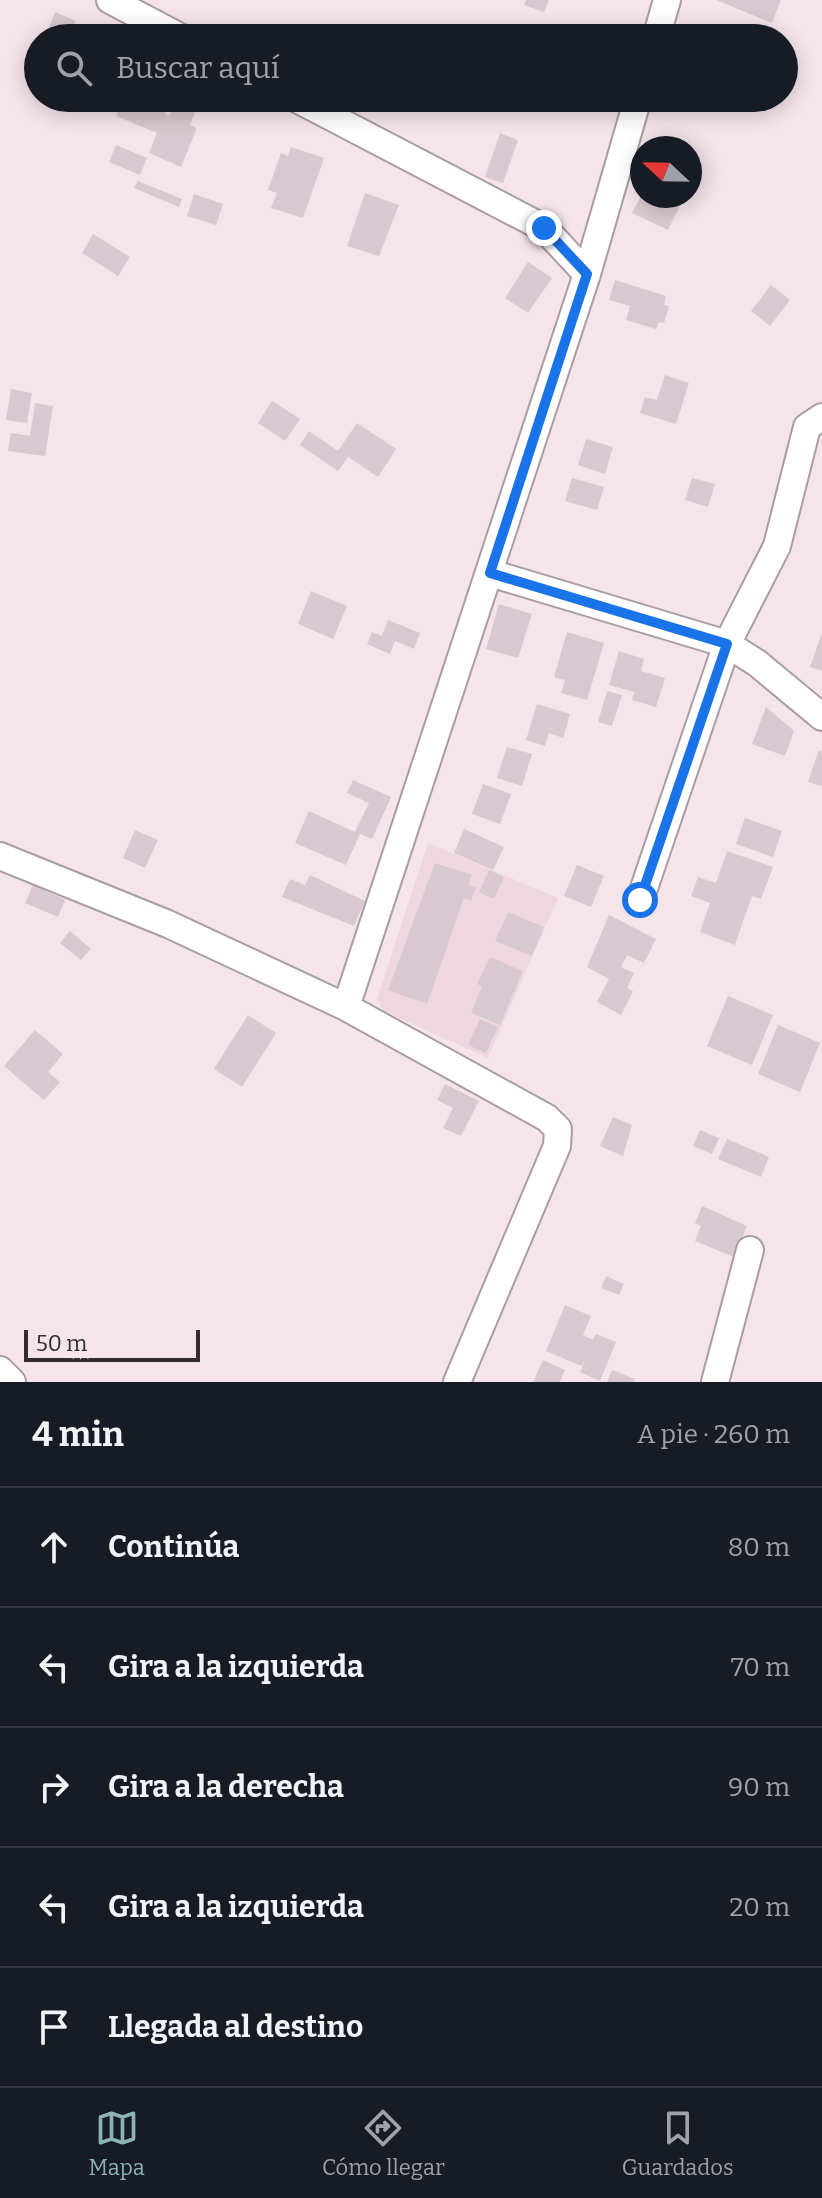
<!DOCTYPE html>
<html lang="es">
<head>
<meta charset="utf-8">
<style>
  :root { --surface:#171b24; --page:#242831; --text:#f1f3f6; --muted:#9ea1a6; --line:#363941; --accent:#8eb3b7 }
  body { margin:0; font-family:Bitter,serif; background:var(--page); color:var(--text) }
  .compass { position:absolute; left:630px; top:136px; width:72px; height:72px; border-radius:50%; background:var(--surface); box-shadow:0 4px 20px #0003; rotate:292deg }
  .scale { position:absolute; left:24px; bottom:20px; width:176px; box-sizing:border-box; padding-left:8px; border:4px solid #322c2e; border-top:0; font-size:22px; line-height:28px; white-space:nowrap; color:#322c2e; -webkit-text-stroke:6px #f5e5eb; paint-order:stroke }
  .stop { position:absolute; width:24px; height:24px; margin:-18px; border:6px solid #1a73e8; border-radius:50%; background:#fff }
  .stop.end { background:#1a73e8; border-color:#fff; box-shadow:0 2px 8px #0008 }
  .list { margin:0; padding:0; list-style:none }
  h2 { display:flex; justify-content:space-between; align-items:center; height:104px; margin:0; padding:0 32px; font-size:34px }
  h2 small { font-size:26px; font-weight:400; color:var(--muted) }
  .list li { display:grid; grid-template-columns:52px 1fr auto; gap:24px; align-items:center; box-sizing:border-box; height:120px; padding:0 32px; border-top:2px solid var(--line) }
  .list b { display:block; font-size:30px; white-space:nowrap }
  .list em { font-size:26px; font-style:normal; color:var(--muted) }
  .icon { flex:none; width:44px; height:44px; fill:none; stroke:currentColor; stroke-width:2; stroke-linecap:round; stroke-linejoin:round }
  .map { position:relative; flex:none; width:822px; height:1382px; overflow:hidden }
  .search { position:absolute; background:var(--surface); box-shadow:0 4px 20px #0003; left:24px; right:24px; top:24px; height:88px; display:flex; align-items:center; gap:20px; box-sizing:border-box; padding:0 28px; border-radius:44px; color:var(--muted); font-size:30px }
  .sheet { height:704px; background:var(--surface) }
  nav { display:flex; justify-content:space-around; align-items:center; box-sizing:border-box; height:112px; border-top:2px solid var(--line); background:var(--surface); font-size:22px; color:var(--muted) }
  nav a { display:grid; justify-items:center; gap:4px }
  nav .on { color:var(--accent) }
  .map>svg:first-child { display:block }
  .built { fill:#efd7e0 }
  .building { fill:#d8c8cf }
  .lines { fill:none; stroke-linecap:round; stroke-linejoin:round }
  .minor-casing { stroke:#ab9ca2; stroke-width:30 }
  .minor { stroke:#fff; stroke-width:26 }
  .route { stroke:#1a73e8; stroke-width:10 }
</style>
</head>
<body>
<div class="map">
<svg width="822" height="1382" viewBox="0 0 822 1382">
  <rect width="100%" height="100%" fill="#f5e5eb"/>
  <path class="built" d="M428,843L558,898L488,1058L384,1011L377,999Z"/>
  <path class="building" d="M526,0H549L544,12L524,5Z
    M716,0H781L772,23Z
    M55,12L76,21L69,38H45Z
    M123,98H172L165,114L169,116L175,104L195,113L190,125L197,128L181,167L149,153L157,133L116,116Z
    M500,133L518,140L503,183L485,177Z
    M116,145L147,158L140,175L109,162Z
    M291,147L324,158L303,218L271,208L277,193L268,190L281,153L288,156Z
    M138,181L182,199L179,207L134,188Z
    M365,193L399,205L379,256L347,246Z
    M194,194L223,204L216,225L187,216Z
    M641,196H677L675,200L681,203L668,230L632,213Z
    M93,234L130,257L118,276L82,253Z
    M528,262L552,278L528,313L505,298Z
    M615,280L666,296L664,305L669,306L664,323L659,322L656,329L626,320L630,306L609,300Z
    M771,285L790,300L770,326L751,311Z
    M665,375L689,383L676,424L640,413L645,397L657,400Z
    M11,389L32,393L27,423L6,420Z
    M272,401L300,419L285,441L258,423Z
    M35,403L53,406L45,456L8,451L11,433L30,436Z
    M357,423L396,449L378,477L348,457L338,471L300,445L309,431L338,451Z
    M586,439L613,447L605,474L578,465Z
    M572,478L604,487L597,510L565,501Z
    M692,478L715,484L708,507L685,500Z
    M311,591L347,606L333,639L298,624Z
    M499,604L532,614L518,658L486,649Z
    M388,620L420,633L414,649L395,641L390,654L367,644L372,632L382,636Z
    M567,632L604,643L587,700L561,693L565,680L554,677Z
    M822,633V671L810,667Z
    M619,651L644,659L641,671L665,678L656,707L632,700L634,692L609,685Z
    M607,691L622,695L612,726L598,722Z
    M537,704L570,714L563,738L549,733L545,746L526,740Z
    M766,707L794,731L785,756L752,744Z
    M507,747L532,754L522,786L497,778Z
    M819,750L822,752V786L808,782Z
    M353,780L391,797L372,839L360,834L346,865L295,843L309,811L355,832L369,803L347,793Z
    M483,784L511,794L500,824L472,814Z
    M745,818L782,831L773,857L736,844Z
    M464,829L504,847L493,870L454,853Z
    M135,830L158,840L145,868L123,858Z
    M727,851L773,867L761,899L752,896L735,945L700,932L710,903L691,896L698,877L716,883Z
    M435,863L472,875L468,885L476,888L471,901L464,898L427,1004L388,990Z
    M577,865L604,876L591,907L564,896Z
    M489,870L504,877L494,899L479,892Z
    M310,875L365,901L354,926L282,897L290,879L305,885Z
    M33,885L65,900L58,917L25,903Z
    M508,912L544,927L532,956L495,941Z
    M609,915L656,939L644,963L627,955L621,967L634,973L627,988L633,991L621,1015L597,1002L609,979L587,967Z
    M70,931L91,949L81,960L60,943Z
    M490,957L523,971L500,1025L471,1013L482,986L477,984Z
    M728,996L773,1015L752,1065L707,1046Z
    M248,1015L276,1033L242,1087L214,1069Z
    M480,1019L498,1027L486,1053L468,1045Z
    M778,1025L820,1043L800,1092L758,1074Z
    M35,1030L63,1054L48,1072L60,1082L44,1100L4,1066Z
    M445,1084L479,1101L461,1136L443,1128L453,1108L437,1100Z
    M613,1117L632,1125L623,1156L600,1146Z
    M700,1130L719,1138L712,1154L693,1146Z
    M727,1139L769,1157L761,1177L718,1159Z
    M702,1206L747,1226L734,1257L695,1241L701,1226L695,1223Z
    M606,1276L624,1284L619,1295L601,1288Z
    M565,1305L591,1316L583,1335L593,1340L596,1334L616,1342L600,1381L580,1372L586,1357L581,1366L546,1351Z
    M543,1360L565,1370L560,1382H533Z
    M612,1370L635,1379L634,1382H607Z"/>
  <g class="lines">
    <defs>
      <path id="minor" d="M110,0L182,38
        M656,38L667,0
        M295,98L544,228L587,274
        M490,573L727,644L757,663L822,717
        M0,856L168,924L346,1007
        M640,900L727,644L777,546L807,427L822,417
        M0,1370L12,1382
        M457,1382L557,1146L558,1129L547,1118L346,1007L587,274L638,98
        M715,1382L750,1250"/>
    </defs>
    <use href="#minor" class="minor-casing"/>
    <use href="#minor" class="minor"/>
  </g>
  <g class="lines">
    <path class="route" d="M544,228L587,274L490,573L727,644L640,900"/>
  </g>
</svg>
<svg class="compass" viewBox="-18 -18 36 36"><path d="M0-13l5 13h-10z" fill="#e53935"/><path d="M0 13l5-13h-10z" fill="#9ea1a6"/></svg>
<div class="scale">50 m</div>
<div class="stop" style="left:640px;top:900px"></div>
<div class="stop end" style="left:544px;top:228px"></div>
<div class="search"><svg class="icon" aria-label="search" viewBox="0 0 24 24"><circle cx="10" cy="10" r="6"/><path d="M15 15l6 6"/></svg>Buscar aquí</div>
</div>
<section class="sheet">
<h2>4 min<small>A pie · 260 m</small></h2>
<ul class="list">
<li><svg class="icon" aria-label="ahead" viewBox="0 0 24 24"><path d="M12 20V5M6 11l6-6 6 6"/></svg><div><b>Continúa</b></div><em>80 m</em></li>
<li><svg class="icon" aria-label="left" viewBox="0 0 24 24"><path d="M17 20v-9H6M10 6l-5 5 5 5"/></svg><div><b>Gira a la izquierda</b></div><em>70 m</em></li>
<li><svg class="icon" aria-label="right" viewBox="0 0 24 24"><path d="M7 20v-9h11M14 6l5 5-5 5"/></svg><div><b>Gira a la derecha</b></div><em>90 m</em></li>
<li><svg class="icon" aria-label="left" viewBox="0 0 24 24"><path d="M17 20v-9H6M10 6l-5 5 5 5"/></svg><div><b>Gira a la izquierda</b></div><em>20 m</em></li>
<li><svg class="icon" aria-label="arrive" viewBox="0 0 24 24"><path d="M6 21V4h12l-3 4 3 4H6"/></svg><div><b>Llegada al destino</b></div></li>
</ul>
</section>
<nav>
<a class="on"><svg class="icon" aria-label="map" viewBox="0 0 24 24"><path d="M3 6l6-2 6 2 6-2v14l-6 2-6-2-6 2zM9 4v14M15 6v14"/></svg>Mapa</a>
<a><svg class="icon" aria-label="directions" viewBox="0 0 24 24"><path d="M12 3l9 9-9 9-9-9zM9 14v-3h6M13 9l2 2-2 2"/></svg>Cómo llegar</a>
<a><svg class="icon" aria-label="saved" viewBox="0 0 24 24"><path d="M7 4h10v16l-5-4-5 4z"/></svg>Guardados</a>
</nav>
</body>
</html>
